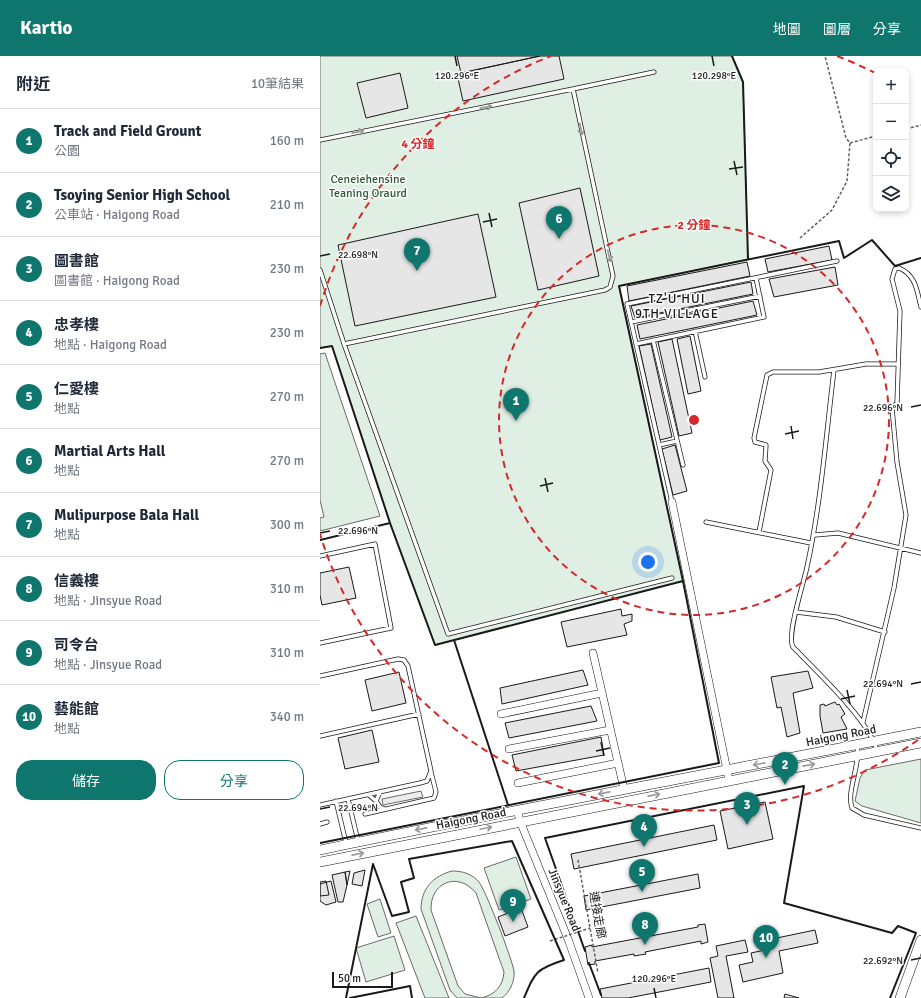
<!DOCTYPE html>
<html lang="zh-TW">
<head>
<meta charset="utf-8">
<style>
  :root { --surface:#fff; --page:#f6f6f7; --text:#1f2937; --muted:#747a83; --line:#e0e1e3; --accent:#0f766e }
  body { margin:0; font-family:Signika,"Noto Sans TC",sans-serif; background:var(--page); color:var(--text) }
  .controls { position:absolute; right:12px; top:12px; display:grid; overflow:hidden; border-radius:8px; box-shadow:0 2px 6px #0003 }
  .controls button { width:36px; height:36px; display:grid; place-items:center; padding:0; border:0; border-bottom:1px solid var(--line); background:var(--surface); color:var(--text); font:20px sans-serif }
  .scale { position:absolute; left:12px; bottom:10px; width:61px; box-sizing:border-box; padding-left:4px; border:2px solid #1a1a1a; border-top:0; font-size:11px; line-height:14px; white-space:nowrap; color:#1a1a1a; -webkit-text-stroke:3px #fff; paint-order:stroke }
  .you { position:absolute; left:328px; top:506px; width:14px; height:14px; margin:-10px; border:3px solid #fff; border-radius:50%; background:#1a73e8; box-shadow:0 0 0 6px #1a73e833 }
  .badge { display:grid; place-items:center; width:26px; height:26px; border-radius:50%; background:var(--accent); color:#fff; font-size:13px; font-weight:700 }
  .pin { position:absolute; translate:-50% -33px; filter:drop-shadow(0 1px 2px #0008) }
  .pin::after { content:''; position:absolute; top:21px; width:14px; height:12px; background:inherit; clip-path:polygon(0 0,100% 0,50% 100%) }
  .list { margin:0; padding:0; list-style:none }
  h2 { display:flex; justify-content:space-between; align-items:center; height:52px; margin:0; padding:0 16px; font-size:17px }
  h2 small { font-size:13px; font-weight:400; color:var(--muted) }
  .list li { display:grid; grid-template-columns:26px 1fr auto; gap:12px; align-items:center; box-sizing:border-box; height:64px; padding:0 16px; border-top:1px solid var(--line) }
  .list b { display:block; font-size:15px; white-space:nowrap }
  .list p { margin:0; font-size:13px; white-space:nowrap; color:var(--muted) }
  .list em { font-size:13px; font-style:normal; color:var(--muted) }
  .actions { display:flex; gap:8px; padding:12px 16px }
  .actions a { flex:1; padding:9px 0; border:1px solid var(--accent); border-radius:16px; text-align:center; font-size:14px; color:var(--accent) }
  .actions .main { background:var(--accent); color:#fff }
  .icon { flex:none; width:22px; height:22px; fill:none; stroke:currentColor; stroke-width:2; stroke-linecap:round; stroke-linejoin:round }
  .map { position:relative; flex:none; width:601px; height:942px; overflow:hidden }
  header { display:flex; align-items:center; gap:24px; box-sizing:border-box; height:56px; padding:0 20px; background:var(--accent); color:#fff }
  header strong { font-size:19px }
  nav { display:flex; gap:22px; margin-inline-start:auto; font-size:14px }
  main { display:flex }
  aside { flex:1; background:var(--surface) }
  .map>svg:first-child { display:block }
  .green { fill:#e0efe3; stroke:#6a6a6a }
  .parking { fill:#ededed; stroke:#6a6a6a }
  .building { fill:#e6e6e6; stroke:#1a1a1a }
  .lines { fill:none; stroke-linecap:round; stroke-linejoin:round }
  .service-casing { stroke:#1a1a1a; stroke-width:5 }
  .minor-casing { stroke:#1a1a1a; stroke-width:8 }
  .tertiary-casing { stroke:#1a1a1a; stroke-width:10 }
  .path { stroke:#5f5f5f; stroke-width:1.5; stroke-dasharray:3 2; stroke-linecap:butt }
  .service { stroke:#fff; stroke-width:3.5 }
  .minor { stroke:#fff; stroke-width:7 }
  .tertiary { stroke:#fff; stroke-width:9 }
  .path-bridge { stroke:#5f5f5f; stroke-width:1.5; stroke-dasharray:3 2; stroke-linecap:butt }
  .wall { stroke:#1a1a1a; stroke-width:2 }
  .oneway { stroke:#989898 }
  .ticks { fill:none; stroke:#1a1a1a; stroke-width:1.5 }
  .ring { fill:none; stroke:#d62828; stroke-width:2; stroke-dasharray:7 5 }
  .labels { text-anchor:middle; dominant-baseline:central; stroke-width:3; stroke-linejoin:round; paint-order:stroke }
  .park-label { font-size:12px; fill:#2b5a34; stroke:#fff }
  .street-label { font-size:12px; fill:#1a1a1a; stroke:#fff }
  .neighbourhood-label { font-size:13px; letter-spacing:1px; fill:#1a1a1a; stroke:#fff }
  .ticks-label { font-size:10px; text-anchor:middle; fill:#1a1a1a; stroke:#fff; stroke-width:3; stroke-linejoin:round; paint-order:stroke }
  .centre { fill:#d62828; stroke:#fff; stroke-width:2 }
  .ring-label { font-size:12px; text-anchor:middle; font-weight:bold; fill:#d62828; stroke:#fff; stroke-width:3; stroke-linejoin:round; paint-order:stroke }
</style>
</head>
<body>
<header>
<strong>Kartio</strong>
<nav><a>地圖</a><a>圖層</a><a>分享</a></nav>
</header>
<main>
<aside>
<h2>附近<small>10筆結果</small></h2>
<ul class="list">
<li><span class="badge">1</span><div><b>Track and Field Grount</b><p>公園</p></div><em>160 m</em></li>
<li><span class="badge">2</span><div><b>Tsoying Senior High School</b><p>公車站 · Haigong Road</p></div><em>210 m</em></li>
<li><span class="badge">3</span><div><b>圖書館</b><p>圖書館 · Haigong Road</p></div><em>230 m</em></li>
<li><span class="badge">4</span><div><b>忠孝樓</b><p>地點 · Haigong Road</p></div><em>230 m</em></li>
<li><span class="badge">5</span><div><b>仁愛樓</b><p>地點</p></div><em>270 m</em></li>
<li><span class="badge">6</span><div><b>Martial Arts Hall</b><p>地點</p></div><em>270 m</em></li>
<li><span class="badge">7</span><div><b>Mulipurpose Bala Hall</b><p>地點</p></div><em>300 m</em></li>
<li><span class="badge">8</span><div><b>信義樓</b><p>地點 · Jinsyue Road</p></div><em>310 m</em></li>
<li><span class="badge">9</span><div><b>司令台</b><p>地點 · Jinsyue Road</p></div><em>310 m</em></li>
<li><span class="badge">10</span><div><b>藝能館</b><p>地點</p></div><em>340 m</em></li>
</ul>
<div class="actions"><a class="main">儲存</a><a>分享</a></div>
</aside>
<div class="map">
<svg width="601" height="942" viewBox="0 0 601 942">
  <rect width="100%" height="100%" fill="#fff"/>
  <path class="green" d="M0,0H412L423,26L428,203L299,230L363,525L115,589L70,467L12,290L0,292Z
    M5,297L60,460L0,475V462L4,461L0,444V298Z
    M601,703V767L542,750L535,745L540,722L545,714Z
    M196,801L211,843L179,854L164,812Z
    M132,815C143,815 152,818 159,826C166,835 192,903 194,915C195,925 190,936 182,942H161C175,939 183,930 184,916L156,837C138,815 110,826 111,854L138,930L145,938L161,942H137L130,934L101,853C101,833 113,820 132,815Z
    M60,843L71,877L58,881L47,848Z
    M96,860L129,942H105L76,867Z
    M74,880L85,914L46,926L36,892Z"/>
  <path class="parking" d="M101,735L103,741L63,749L62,743Z"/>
  <path class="building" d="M137,0H220L141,17Z
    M220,0H239L244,23L143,45L137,18Z
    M80,17L88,52L46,62L37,27Z
    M260,132L279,220L218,234L199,147Z
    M158,158L176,241L35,270L18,189Z
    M509,190L512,204L448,216L445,203Z
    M427,206L430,220L309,245L307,230Z
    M515,211L518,229L454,241L449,223Z
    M431,226L433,238L315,262L311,250Z
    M433,245L437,259L320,283L317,269Z
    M370,280L381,335L368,338L357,283Z
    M352,283L372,377L359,380L338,286Z
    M331,288L352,381L340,384L319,290Z
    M355,389L367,435L353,439L342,393Z
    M29,511L36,542L2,549L0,539V517Z
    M301,553L302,560L312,558V565L304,568L307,579L247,591L241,566Z
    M263,614L268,629L182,648L180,632Z
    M488,615L493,632L473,637L480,677L467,681L461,651L457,652L451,621Z
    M79,616L86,647L52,655L45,624Z
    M515,646L517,649L519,648L525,658L521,661L527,673L503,677L500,660V649L504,648L505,650Z
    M271,650L277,665L189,682L185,667Z
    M52,674L59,706L25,713L18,682Z
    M281,681L284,699L196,715L192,699Z
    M445,746L453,783L408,793L400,755Z
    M394,769L397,784L254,813L251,798Z
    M45,814L42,830L32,828L34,817Z
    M30,815L27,829L25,816Z
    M25,816L27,829L23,846H18L12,819Z
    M378,818L380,832L266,854L264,840Z
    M6,825L9,839L0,840V826Z
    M11,825L16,846L6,849L0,845V828Z
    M201,852L208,871L185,880L178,861Z
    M385,868L388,886L381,888V885L325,896L326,898L314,900V898L275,905V908L268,909L265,891L272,889V891L378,871V869Z
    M495,874L498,887L459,895L463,917L423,926L419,909L433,906L431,897L454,892L452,883Z
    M425,884L428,896L406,900L414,942H398L390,902L398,900L396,890Z
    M389,912L391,926L308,942H282L280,933Z
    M465,938L479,942H464Z"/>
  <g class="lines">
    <defs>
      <path id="service" d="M253,33L334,16
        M0,84L253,33L293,220L290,231L285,234L24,288
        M0,214L24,288L128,578L352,522
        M311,266L440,240
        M375,275L385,321
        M333,284L363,409
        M316,288L444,261L436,222
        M514,314C506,380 501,447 487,511C484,526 466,580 473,591C497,616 548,663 557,694
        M339,389L357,385
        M352,446L307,248L517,205
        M386,466L491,487
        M439,476L451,414L445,405L446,389L435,386L434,382L447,319L453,316H499L546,308H578
        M495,479L518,477L601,497
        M0,500L55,488L71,572L0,587
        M476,556L516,561L565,576
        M0,620L78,603L84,604L88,610L111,715L107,725L100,727L0,749
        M543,666L574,532L586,459L577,406L572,352L577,347L580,255L572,223L575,213L579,212C596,219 597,235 601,251
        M0,680L99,658
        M537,689C541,709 526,735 532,752L544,759L601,772
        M60,736L56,745L60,751L65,753
        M49,739L56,745V750L52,756
        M28,743L38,785
        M16,745L26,787
        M45,758L114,742L116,736L111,716
        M0,768L7,766"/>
      <path id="minor" d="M352,446L409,724
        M273,597L304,733
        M181,658L282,637
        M189,693L290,674
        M198,727L298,707
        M197,754L200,765L248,883L269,942"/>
      <path id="tertiary" d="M0,794C200,752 401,716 601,676
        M0,806L601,687
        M580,942L601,884"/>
    </defs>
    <use href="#service" class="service-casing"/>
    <use href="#minor" class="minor-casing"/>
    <use href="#tertiary" class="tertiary-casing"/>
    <path class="path" d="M586,73L601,69
      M530,87L556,80
      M480,182L512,154L527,125L530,87L526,82L505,0
      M258,804L278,917"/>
    <use href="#service" class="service"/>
    <use href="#minor" class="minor"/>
    <use href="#tertiary" class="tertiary"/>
    <path class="path-bridge" d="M230,885L270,872"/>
    <path class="wall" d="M412,0L423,26L428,203
      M0,292L12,290L70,467L115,589L363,525
      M0,484L70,467
      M134,584L188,749
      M0,787L399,707L363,525L299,230L519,185L524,202L552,184L575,210L601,202
      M265,895L225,782L484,730L464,847L572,877L578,870L596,877L570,942
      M269,907L281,939
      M26,942L53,808L72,860L89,856L81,826L94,822L89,803L192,785L244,904C216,913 215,916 204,942
      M30,942L90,930L92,942"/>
  </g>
  <defs><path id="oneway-shaft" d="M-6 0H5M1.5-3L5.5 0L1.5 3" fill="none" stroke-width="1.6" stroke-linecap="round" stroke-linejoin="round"/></defs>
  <g class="oneway">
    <use href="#oneway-shaft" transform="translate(166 51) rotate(-11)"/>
    <use href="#oneway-shaft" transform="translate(261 73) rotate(78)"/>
    <use href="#oneway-shaft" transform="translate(38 76) rotate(-11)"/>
    <use href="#oneway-shaft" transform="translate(289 200) rotate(78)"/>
    <use href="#oneway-shaft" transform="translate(439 708) rotate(169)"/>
    <use href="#oneway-shaft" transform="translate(489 709) rotate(-11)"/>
    <use href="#oneway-shaft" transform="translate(284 737) rotate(169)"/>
    <use href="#oneway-shaft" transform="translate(334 739) rotate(-11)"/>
    <use href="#oneway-shaft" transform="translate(166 772) rotate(-12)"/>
    <use href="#oneway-shaft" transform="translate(101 773) rotate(169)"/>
    <use href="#oneway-shaft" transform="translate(38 798) rotate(-11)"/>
  </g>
  <path class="ticks" d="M135,0L137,10M392,0L394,10M414,105L417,119M409,113L423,111M169,157L172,171M163,166L177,163M0,200L10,198M591,351L601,349M471,370L473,383M465,378L479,375M225,422L228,436M220,430L233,427M0,477L10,475M591,628L601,626M527,634L530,648M521,643L535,640M281,686L284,700M276,695L290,692M0,753L10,751M591,904L601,902M334,932L336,942"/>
  <g class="ring">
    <circle cx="374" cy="364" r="195"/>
    <path d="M598 684A391 391 0 0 1 0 478M0 250A391 391 0 0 1 231 0M517 0A391 391 0 0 1 555 17"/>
  </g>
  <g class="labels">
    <g class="park-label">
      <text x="48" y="123">Ceneiehensine<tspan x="48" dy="14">Teaning Oraurd</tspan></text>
    </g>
    <g class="street-label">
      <text transform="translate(521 680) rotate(-11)">Haigong Road</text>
      <text transform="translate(151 763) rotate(-11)">Haigong Road</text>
      <text transform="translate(244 844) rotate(68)">Jinsyue Road</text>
      <text transform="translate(277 859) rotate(80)">連接走廊</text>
    </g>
    <g class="neighbourhood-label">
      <text x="357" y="243">TZ'U HUI<tspan x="357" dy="15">9TH VILLAGE</tspan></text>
    </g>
  </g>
  <g class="ticks-label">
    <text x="137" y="23">120.296°E</text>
    <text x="394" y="23">120.298°E</text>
    <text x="38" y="202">22.698°N</text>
    <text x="563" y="355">22.696°N</text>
    <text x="38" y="478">22.696°N</text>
    <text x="563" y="631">22.694°N</text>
    <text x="38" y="755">22.694°N</text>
    <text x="563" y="908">22.692°N</text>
    <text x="334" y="926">120.296°E</text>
  </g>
  <circle cx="374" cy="364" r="6" class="centre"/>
  <g class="ring-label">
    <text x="98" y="92">4 分鐘</text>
    <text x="374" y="173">2 分鐘</text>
  </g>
</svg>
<div class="controls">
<button>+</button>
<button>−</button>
<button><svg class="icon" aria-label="locate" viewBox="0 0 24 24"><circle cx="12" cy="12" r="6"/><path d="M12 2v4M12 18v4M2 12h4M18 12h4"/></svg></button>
<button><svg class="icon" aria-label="layers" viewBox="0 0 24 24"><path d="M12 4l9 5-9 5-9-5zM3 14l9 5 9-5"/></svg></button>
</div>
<div class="scale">50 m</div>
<div class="you"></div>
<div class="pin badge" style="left:196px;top:365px">1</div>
<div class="pin badge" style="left:465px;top:729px">2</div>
<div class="pin badge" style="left:427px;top:769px">3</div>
<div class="pin badge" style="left:324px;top:791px">4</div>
<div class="pin badge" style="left:322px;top:836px">5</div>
<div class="pin badge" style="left:239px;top:183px">6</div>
<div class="pin badge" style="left:97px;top:215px">7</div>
<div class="pin badge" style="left:325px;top:889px">8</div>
<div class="pin badge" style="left:193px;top:866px">9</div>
<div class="pin badge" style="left:446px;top:902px">10</div>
</div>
</main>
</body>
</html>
